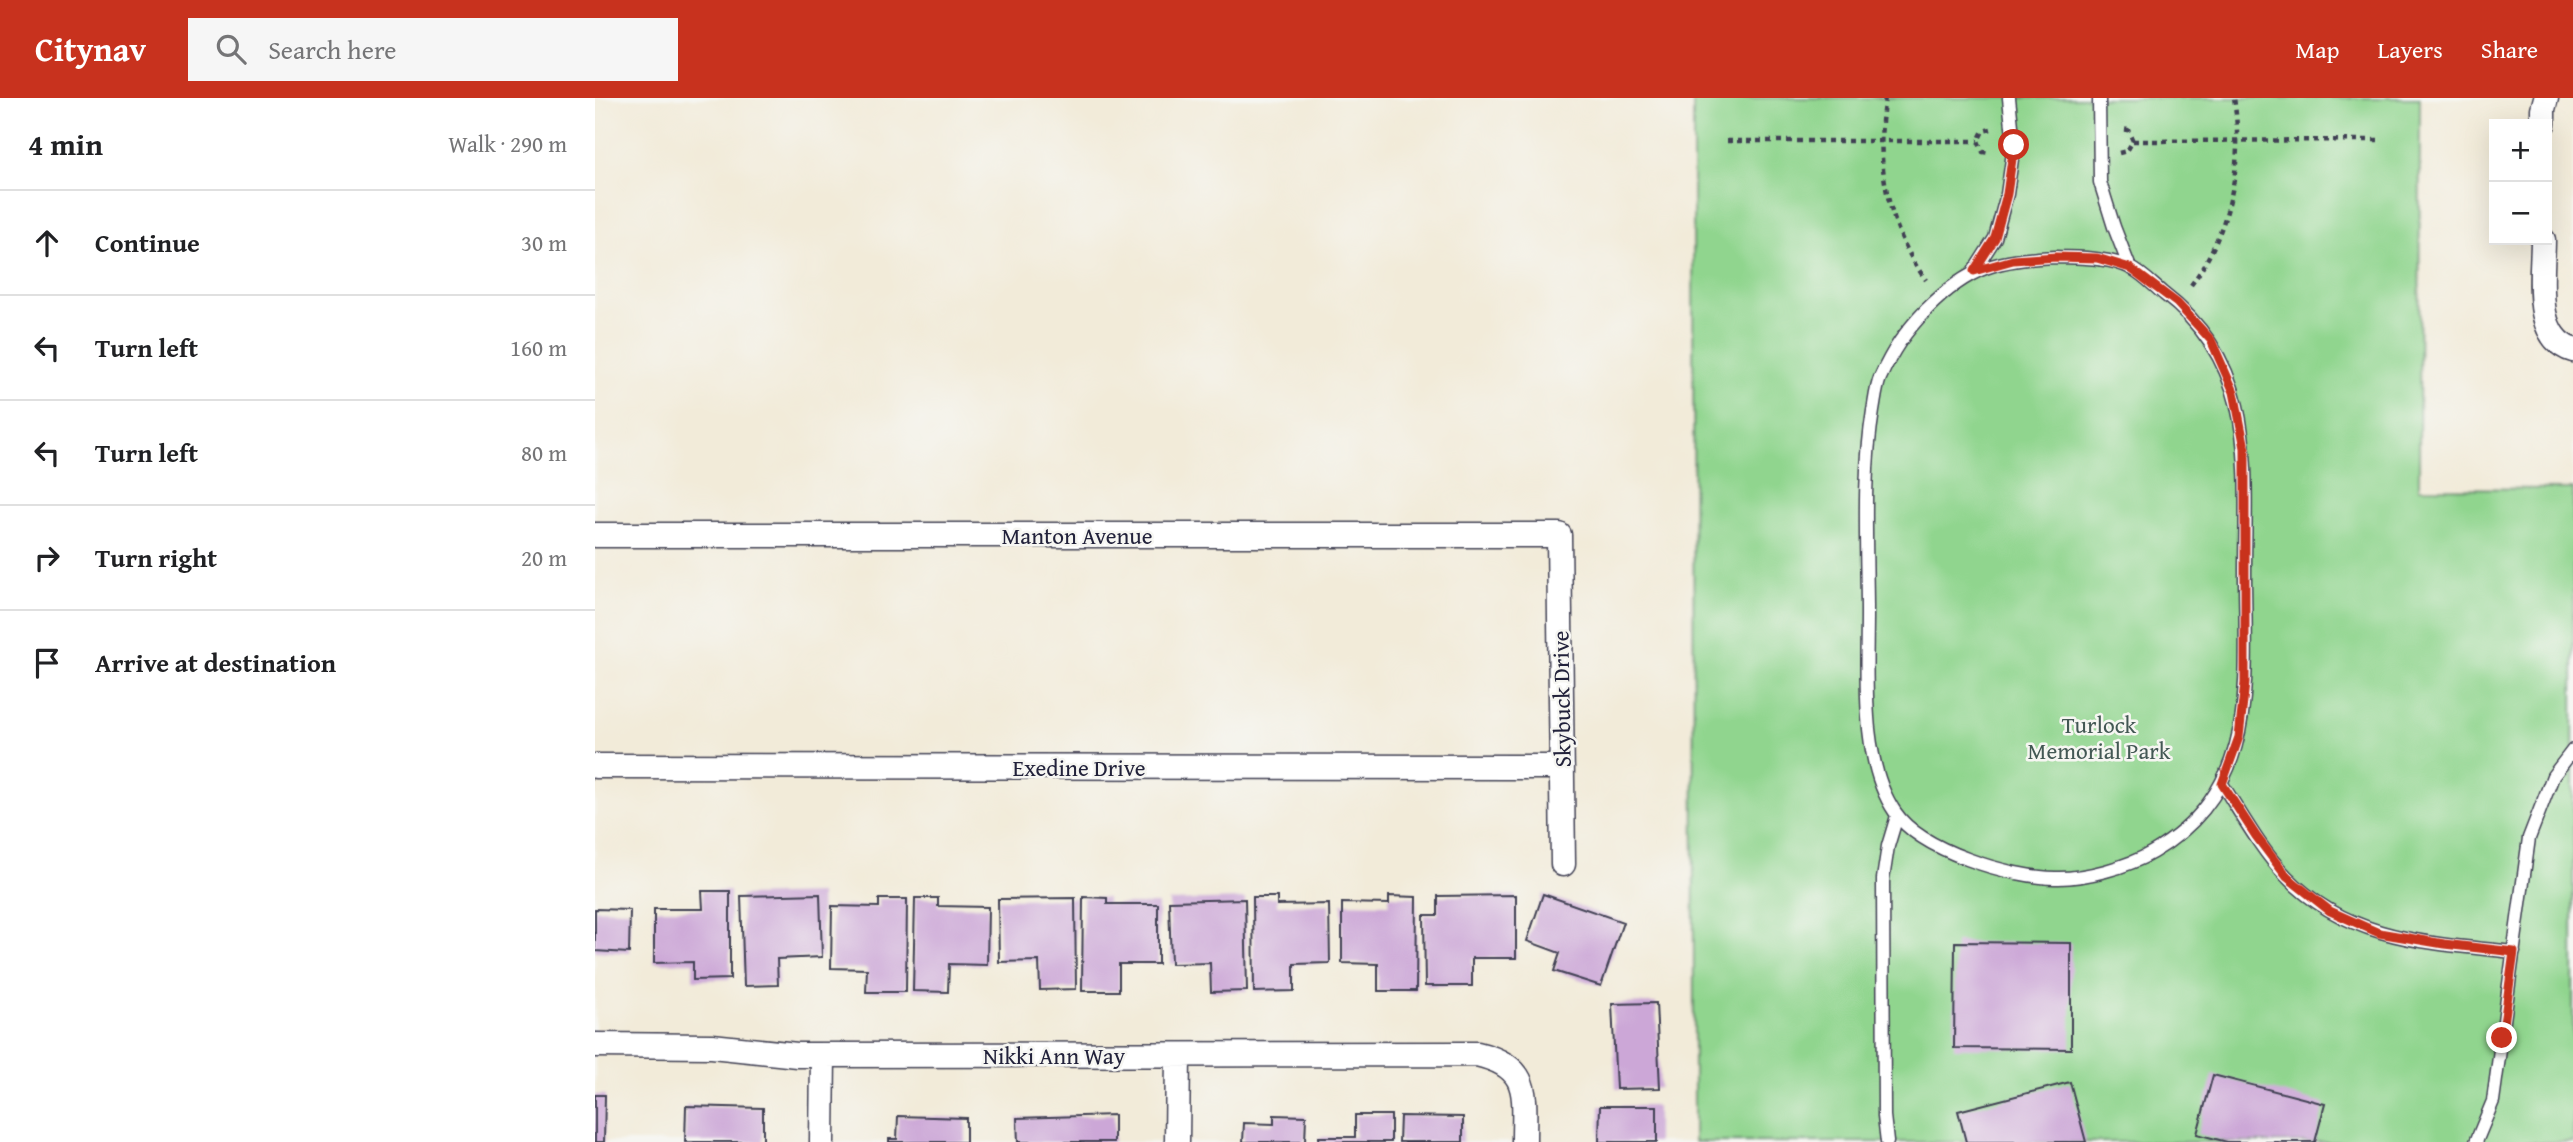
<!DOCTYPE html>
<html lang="en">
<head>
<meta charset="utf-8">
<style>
  :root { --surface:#fff; --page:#f6f6f6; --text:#202124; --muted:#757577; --line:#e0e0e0; --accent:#c8321e }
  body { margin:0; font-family:"Gentium Book Plus",serif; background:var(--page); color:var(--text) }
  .controls { position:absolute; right:21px; top:21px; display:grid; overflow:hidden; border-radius:0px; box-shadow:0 7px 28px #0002 }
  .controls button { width:63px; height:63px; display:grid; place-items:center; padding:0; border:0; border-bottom:2px solid var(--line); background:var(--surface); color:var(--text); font:35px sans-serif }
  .stop { position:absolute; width:21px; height:21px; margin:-16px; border:5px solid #c8321e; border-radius:50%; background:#fff }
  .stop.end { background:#c8321e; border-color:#fff; box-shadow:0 2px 7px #0008 }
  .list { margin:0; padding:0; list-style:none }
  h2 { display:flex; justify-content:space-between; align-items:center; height:91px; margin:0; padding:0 28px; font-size:30px }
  h2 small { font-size:23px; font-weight:400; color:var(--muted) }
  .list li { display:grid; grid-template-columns:46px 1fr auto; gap:21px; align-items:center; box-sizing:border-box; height:105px; padding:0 28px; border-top:2px solid var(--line) }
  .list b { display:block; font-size:26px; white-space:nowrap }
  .list em { font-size:23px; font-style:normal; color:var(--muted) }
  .icon { flex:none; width:38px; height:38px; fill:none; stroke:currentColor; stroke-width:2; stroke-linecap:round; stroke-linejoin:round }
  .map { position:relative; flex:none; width:1978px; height:1044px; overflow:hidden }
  header { display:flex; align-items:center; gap:42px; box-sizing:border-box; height:98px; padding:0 35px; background:var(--accent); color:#fff }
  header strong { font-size:33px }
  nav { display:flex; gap:38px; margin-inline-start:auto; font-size:24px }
  .search { width:490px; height:63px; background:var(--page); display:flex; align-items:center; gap:18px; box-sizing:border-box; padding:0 24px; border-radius:0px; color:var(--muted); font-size:26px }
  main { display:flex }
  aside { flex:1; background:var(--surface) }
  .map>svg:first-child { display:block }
  .green { fill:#90d58e; stroke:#597c64; stroke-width:2 }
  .building { fill:#cca7d7 }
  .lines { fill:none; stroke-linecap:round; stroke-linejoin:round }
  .service-casing { stroke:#414053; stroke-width:15 }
  .minor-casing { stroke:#414053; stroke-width:27 }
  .path { stroke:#414053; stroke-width:4.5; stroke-dasharray:5 5; stroke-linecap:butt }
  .service { stroke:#fff; stroke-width:12 }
  .minor { stroke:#fff; stroke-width:24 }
  .route { stroke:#c8321e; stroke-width:9 }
  .labels { text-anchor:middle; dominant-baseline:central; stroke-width:5; stroke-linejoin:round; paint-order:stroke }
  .street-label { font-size:23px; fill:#22223b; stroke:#f6f6f2 }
  .park-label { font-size:23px; fill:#435854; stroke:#f6f6f2 }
</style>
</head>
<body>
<header>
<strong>Citynav</strong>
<div class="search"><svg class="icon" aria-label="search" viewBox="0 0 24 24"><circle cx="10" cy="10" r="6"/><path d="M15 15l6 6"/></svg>Search here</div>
<nav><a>Map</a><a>Layers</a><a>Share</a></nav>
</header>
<main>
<aside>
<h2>4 min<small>Walk · 290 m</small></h2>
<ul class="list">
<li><svg class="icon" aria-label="ahead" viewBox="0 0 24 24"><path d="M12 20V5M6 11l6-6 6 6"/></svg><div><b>Continue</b></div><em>30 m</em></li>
<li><svg class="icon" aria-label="left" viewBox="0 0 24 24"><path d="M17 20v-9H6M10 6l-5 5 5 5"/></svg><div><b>Turn left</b></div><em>160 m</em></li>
<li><svg class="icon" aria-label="left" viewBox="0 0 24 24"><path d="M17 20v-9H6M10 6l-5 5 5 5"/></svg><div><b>Turn left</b></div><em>80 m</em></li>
<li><svg class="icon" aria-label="right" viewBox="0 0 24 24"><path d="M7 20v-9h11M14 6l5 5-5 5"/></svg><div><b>Turn right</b></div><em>20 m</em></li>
<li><svg class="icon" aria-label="arrive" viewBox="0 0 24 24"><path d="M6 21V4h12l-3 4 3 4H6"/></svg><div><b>Arrive at destination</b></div></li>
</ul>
</aside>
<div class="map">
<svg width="1978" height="1044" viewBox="0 0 1978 1044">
  <rect width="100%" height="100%" fill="#f6f6f2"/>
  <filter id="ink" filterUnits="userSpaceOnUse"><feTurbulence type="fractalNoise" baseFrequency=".0143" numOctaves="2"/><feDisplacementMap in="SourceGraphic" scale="14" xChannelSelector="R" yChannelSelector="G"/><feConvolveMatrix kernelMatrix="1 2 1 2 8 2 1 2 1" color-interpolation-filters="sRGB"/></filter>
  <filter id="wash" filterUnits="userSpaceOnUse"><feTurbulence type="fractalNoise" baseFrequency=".00686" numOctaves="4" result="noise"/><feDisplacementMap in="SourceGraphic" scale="28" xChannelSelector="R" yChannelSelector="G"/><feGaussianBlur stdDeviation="1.57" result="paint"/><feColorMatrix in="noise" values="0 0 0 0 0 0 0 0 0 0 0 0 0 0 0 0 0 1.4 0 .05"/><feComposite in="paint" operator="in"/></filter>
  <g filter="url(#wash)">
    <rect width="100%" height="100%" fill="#f2ebd9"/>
    <path class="green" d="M1098,0H1825L1824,390L1978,391V1044H1099Z"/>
    <g id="blocks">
      <path class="building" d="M107,793H135V881L98,882V864L59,865V811H108Z
        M225,796L227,859L182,861L183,887L149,888L146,798Z
        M948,796L1028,824L1006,888L959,873L965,855L932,843Z
        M921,797V860H877V888H830L829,817H843V798Z
        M794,798L822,799L821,893H783V866L747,865V805L794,806Z
        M488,799L512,800V806H563V866H524V893H487Z
        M658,799H682V807L734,806L735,865L699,866V893L659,894Z
        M320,800H343V808L393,809L392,867L354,866L353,894L318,893Z
        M480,800L481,891L445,892L444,863L404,864L403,801Z
        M284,801H312L311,894H271L272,871L236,870L237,808L284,809Z
        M650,801L652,893L616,894L615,865L576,866L574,803Z
        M0,811L35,812L34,855L0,853Z
        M1360,844L1476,845V951L1359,950Z
        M1061,905L1065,990L1021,991L1017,906Z
        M1618,977L1730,1006L1720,1044H1632L1602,1036Z
        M1475,984L1491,1044H1371L1363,1013Z
        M0,997H10L9,1044H0Z
        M91,1008L168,1010V1044H90Z
        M1005,1008H1062V1044H1004Z
        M519,1017V1044H423L422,1020Z
        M679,1017L711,1018L710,1044H648L649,1025L679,1026Z
        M760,1017H796V1044H724V1039H760Z
        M303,1018L371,1020V1044H294V1041H302Z
        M805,1018L868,1019V1044H804Z"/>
    </g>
  </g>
  <g filter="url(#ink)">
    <use href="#blocks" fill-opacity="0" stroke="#414053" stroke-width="2"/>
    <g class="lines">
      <defs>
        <path id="service" d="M1504,0L1505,84L1519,129L1535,170
          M1461,159C1485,160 1513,159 1536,170C1548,176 1559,188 1569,196C1664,268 1650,370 1650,475C1650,583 1666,691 1558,754C1533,769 1489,781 1460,780C1415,779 1326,753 1300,714C1265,663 1272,576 1272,516C1272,449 1267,380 1278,313C1280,302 1281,290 1285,280C1298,251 1310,234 1332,211C1375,168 1402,162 1461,159Z
          M1379,173L1400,140L1412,96L1419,47L1414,0
          M1627,686C1647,717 1666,752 1691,778C1753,843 1836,845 1919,854
          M1292,1044L1289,1018L1288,781L1293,748L1302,718
          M1881,1044L1898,1003L1934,740L1958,678L1978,652"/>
        <path id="minor" d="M1948,26V11L1951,0
          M1948,142C1948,176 1937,240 1978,252
          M0,437H964L968,766
          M0,668L967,669
          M0,947L117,948L202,957L882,956C937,969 929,996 929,1044
          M227,1044L228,957
          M582,1044L583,957"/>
      </defs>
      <use href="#service" class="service-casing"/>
      <use href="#minor" class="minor-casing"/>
      <path class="path" d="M1290,0C1279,62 1293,131 1331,182
        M1396,31L1388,33L1383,43L1388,54L1396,55
        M1132,43H1383
        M1538,43L1784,42
        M1524,55L1532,53L1538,43L1533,32L1526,31
        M1596,187C1635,134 1649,65 1639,0"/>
      <use href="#service" class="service"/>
      <use href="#minor" class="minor"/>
    </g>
  </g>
  <g class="lines" filter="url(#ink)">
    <path class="route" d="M1419,47L1412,96L1400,140L1379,173L1418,162L1461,159L1502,160L1535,170L1582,205L1616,242L1639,294L1650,350V585L1644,639L1627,686L1661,738L1692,779L1735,813L1784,835L1849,846L1919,854L1907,940"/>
  </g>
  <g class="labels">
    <g class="street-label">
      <text x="482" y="437">Manton Avenue</text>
      <text transform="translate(966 601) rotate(-91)">Skybuck Drive</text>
      <text x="484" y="669">Exedine Drive</text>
      <text x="459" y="957">Nikki Ann Way</text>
    </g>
    <g class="park-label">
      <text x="1504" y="626">Turlock<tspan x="1504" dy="26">Memorial Park</tspan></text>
    </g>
  </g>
</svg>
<div class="controls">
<button>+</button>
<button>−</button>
</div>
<div class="stop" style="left:1419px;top:47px"></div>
<div class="stop end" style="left:1907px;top:940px"></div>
</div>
</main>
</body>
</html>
